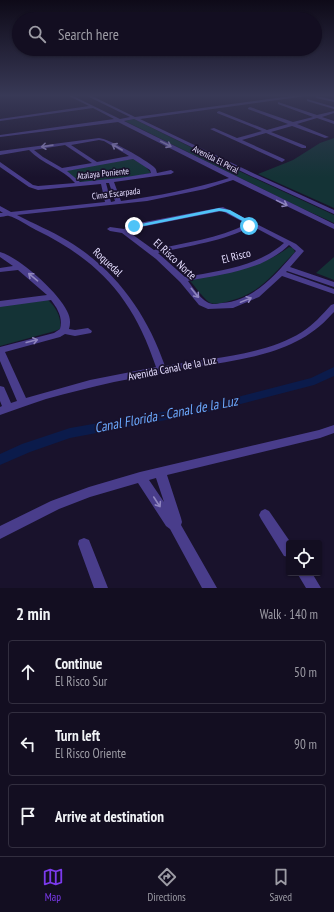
<!DOCTYPE html>
<html lang="en">
<head>
<meta charset="utf-8">
<style>
  :root { --surface:#130e21; --page:#201c2e; --text:#f1f3f6; --muted:#9d9ca5; --line:#322e3f; --accent:#7c3aed }
  body { margin:0; font-family:"PT Sans Narrow",sans-serif; background:var(--page); color:var(--text) }
  .controls { position:absolute; right:12px; bottom:12px; display:grid; overflow:hidden; border-radius:4px; box-shadow:0 1px 3px #0004 }
  .controls button { width:36px; height:36px; display:grid; place-items:center; padding:0; border:0; border-bottom:1px solid var(--line); background:var(--surface); color:var(--text); font:20px sans-serif }
  .stop { position:absolute; width:12px; height:12px; margin:-9px; border:3px solid #4fc3f7; border-radius:50%; background:#fff }
  .stop.end { background:#4fc3f7; border-color:#fff; box-shadow:0 1px 4px #0008 }
  .list { margin:0; padding:0; list-style:none }
  h2 { display:flex; justify-content:space-between; align-items:center; height:52px; margin:0; padding:0 16px; font-size:17px }
  h2 small { font-size:13px; font-weight:400; color:var(--muted) }
  .list li { display:grid; grid-template-columns:26px 1fr auto; gap:12px; align-items:center; box-sizing:border-box; height:64px; margin:0 8px 8px; padding:0 8px; border:1px solid var(--line); border-radius:4px }
  .list b { display:block; font-size:15px; white-space:nowrap }
  .list p { margin:0; font-size:13px; white-space:nowrap; color:var(--muted) }
  .list em { font-size:13px; font-style:normal; color:var(--muted) }
  .icon { flex:none; width:22px; height:22px; fill:none; stroke:currentColor; stroke-width:2; stroke-linecap:round; stroke-linejoin:round }
  .map { position:relative; flex:none; width:334px; height:588px; overflow:hidden }
  .search { position:absolute; background:var(--surface); box-shadow:0 1px 3px #0004; left:12px; right:12px; top:12px; height:44px; display:flex; align-items:center; gap:10px; box-sizing:border-box; padding:0 14px; border-radius:22px; color:var(--muted); font-size:15px }
  .sheet { height:268px; background:var(--surface) }
  nav { display:flex; justify-content:space-around; align-items:center; box-sizing:border-box; height:56px; border-top:1px solid var(--line); background:var(--surface); font-size:11px; color:var(--muted) }
  nav a { display:grid; justify-items:center; gap:2px }
  nav .on { color:var(--accent) }
  .map>svg:first-child { display:block }
  .green { fill:#143336 }
  .lines { fill:none; stroke-linecap:round; stroke-linejoin:round }
  .canal { fill:#0b1b4b; fill-rule:evenodd }
  .street { fill:#493d8b; fill-rule:evenodd }
  .oneway { stroke:#8f85bf }
  .route { fill:#4fc3f7 }
  .labels { text-anchor:middle; dominant-baseline:central; stroke-width:3.5; stroke-linejoin:round; paint-order:stroke }
  .far-street-label { font-size:9px; fill:#e5ddff; stroke:#19122c }
  .street-label { font-size:11px; fill:#e5ddff; stroke:#19122c }
  .near-water-label { font-size:14px; font-style:italic; fill:#6ba9fe; stroke:#19122c }
</style>
</head>
<body>
<div class="map">
<svg width="334" height="588" viewBox="0 0 334 588">
  <rect width="100%" height="100%" fill="#19122c"/>
  <path class="green" d="M134,119L241,172L334,215V223L299,207L125,121Z
    M334,138V208L258,174L293,160L320,143Z
    M133,159L145,166L151,173C139,176 88,185 79,181C74,179 69,174 65,169Z
    M289,247L293,248L295,252C272,275 259,295 226,302C221,303 216,305 211,303C205,301 195,286 190,281C223,270 260,270 289,247Z
    M334,257V280L316,273Z
    M48,300C56,307 62,318 60,329L55,331L0,346V306Z"/>
  <g class="lines">
    <path class="canal" d="M334,367V376L314,385L214,411L70,438L30,452L0,465V454L22,444L70,428L214,403L311,378Z"/>
    <path class="street" d="M67,95H71L120,119L130,117L85,95H90L135,117L299,95H308L306,96L140,119L255,174L334,210V214L251,176L134,119L124,121L334,224V229L233,180L205,189L147,201L17,215C34,224 52,231 68,241C116,270 147,314 165,366C208,358 264,356 302,332C313,325 322,315 331,305L334,304V312L332,314C297,354 244,359 194,367C167,372 140,377 114,382C91,387 68,393 46,399C30,404 15,410 0,415V407L2,406L0,401V386L4,387L11,403L17,401L0,361V347L54,333L60,329C63,318 58,309 51,300L0,307V301L47,295L18,270L0,272V268L13,266L0,257V252C19,257 59,293 67,311C70,317 71,322 69,329L75,330L88,328L92,331L91,333L75,336L65,334L60,337L5,352L26,398L90,380L156,367C134,300 100,261 36,230C30,227 15,217 9,216C7,215 3,217 0,217V213H3L0,211V206L11,212L105,202L101,184L38,190L29,187L0,167V162L33,185L38,186L75,183C62,168 42,164 29,150L0,155V151L99,138C110,139 146,160 154,167C156,169 156,169 157,173L171,170L174,172L171,174L114,182L121,201C158,196 193,189 229,178L118,122L0,137V135L114,119L93,108L0,121V119L89,106ZM99,140L104,141L129,156L97,162L71,145ZM65,145L92,163L62,168L43,157L34,150ZM133,159L150,170L151,173L120,178L80,182L67,171ZM106,183H109L115,201L111,202Z
      M317,96L334,100V102L316,98Z
      M307,99L334,107V109L307,101Z
      M278,102L317,115L334,111V113L322,117L334,121V124L317,118L297,124L329,137L325,138L292,126L271,132L306,146V148H302L266,133L242,140L284,159L285,160L282,162L210,129L214,128L237,138L262,131L217,113V112L219,111L267,130L288,124L248,109V108L250,107L293,122L313,117L278,104Z
      M223,207L296,244L304,251L290,267L334,282V287L287,271L286,272L334,289V294L282,276L259,297L233,308L208,309L199,305L180,282L156,259L122,233L110,231L107,229L110,227L124,229L134,224ZM222,211L247,224C218,239 185,242 154,250L129,232L136,228ZM252,226L284,243C257,267 219,271 185,277L158,253C190,245 223,242 252,226ZM289,245L296,251C276,274 254,301 222,303C216,304 212,305 207,302C200,298 193,288 188,281C223,274 262,271 289,245Z
      M334,425V433L320,438L167,475L181,518L182,522L181,525L217,588H202L170,529L166,526L138,483L90,497L59,509L0,539V526L51,501L89,487L140,472L319,430ZM156,478L164,502L149,480Z
      M265,509L269,511L291,543H289V557L284,556L261,519L259,515L261,511Z
      M84,538L89,540L108,588H94L78,544L79,540Z
      M297,573H312L321,588H306Z"/>
  </g>
  <defs><path id="oneway-shaft" d="M-6 0H5M1.5-3L5.5 0L1.5 3" fill="none" stroke-width="1.6" stroke-linecap="round" stroke-linejoin="round"/></defs>
  <g class="oneway">
    <use href="#oneway-shaft" transform="translate(166 144) rotate(27)"/>
    <use href="#oneway-shaft" transform="translate(47 146) rotate(172)"/>
    <use href="#oneway-shaft" transform="translate(117 147) rotate(-150)"/>
    <use href="#oneway-shaft" transform="translate(282 203) rotate(26)"/>
    <use href="#oneway-shaft" transform="translate(33 277) rotate(-140)"/>
    <use href="#oneway-shaft" transform="translate(195 293) rotate(51)"/>
    <use href="#oneway-shaft" transform="translate(246 300) rotate(-22)"/>
    <use href="#oneway-shaft" transform="translate(32 341) rotate(-14)"/>
    <use href="#oneway-shaft" transform="translate(157 502) rotate(57)"/>
  </g>
  <linearGradient id="sky" x2="0" y2="1"><stop stop-color="#0e0a18"/><stop offset="0.54" stop-color="#383956"/><stop offset="1" stop-color="#383956" stop-opacity="0"/></linearGradient>
  <rect width="334" height="177" fill="url(#sky)"/>
  <path class="route" d="M219,208L230,210L255,224L251,227H247L246,226L248,224L226,212L219,211L134,228L131,226Z"/>
  <g class="labels">
    <g class="far-street-label">
      <text transform="translate(216 159) rotate(27)">Avenida El Peral</text>
      <text transform="translate(103 173) rotate(-6)">Atalaya Poniente</text>
      <text transform="translate(116 193) rotate(-7)">Cima Escarpada</text>
    </g>
    <g class="street-label">
      <text transform="translate(236 256) rotate(-14)">El Risco</text>
      <text transform="translate(175 259) rotate(43)">El Risco Norte</text>
      <text transform="translate(108 262) rotate(43)">Roquedal</text>
      <text transform="translate(172 368) rotate(-11)">Avenida Canal de la Luz</text>
    </g>
    <g class="near-water-label">
      <text transform="translate(166 414) rotate(-11)">Canal Florida - Canal de la Luz</text>
    </g>
  </g>
</svg>
<div class="controls">
<button><svg class="icon" aria-label="locate" viewBox="0 0 24 24"><circle cx="12" cy="12" r="6"/><path d="M12 2v4M12 18v4M2 12h4M18 12h4"/></svg></button>
</div>
<div class="stop" style="left:249px;top:226px"></div>
<div class="stop end" style="left:134px;top:226px"></div>
<div class="search"><svg class="icon" aria-label="search" viewBox="0 0 24 24"><circle cx="10" cy="10" r="6"/><path d="M15 15l6 6"/></svg>Search here</div>
</div>
<section class="sheet">
<h2>2 min<small>Walk · 140 m</small></h2>
<ul class="list">
<li><svg class="icon" aria-label="ahead" viewBox="0 0 24 24"><path d="M12 20V5M6 11l6-6 6 6"/></svg><div><b>Continue</b><p>El Risco Sur</p></div><em>50 m</em></li>
<li><svg class="icon" aria-label="left" viewBox="0 0 24 24"><path d="M17 20v-9H6M10 6l-5 5 5 5"/></svg><div><b>Turn left</b><p>El Risco Oriente</p></div><em>90 m</em></li>
<li><svg class="icon" aria-label="arrive" viewBox="0 0 24 24"><path d="M6 21V4h12l-3 4 3 4H6"/></svg><div><b>Arrive at destination</b></div></li>
</ul>
</section>
<nav>
<a class="on"><svg class="icon" aria-label="map" viewBox="0 0 24 24"><path d="M3 6l6-2 6 2 6-2v14l-6 2-6-2-6 2zM9 4v14M15 6v14"/></svg>Map</a>
<a><svg class="icon" aria-label="directions" viewBox="0 0 24 24"><path d="M12 3l9 9-9 9-9-9zM9 14v-3h6M13 9l2 2-2 2"/></svg>Directions</a>
<a><svg class="icon" aria-label="saved" viewBox="0 0 24 24"><path d="M7 4h10v16l-5-4-5 4z"/></svg>Saved</a>
</nav>
</body>
</html>
